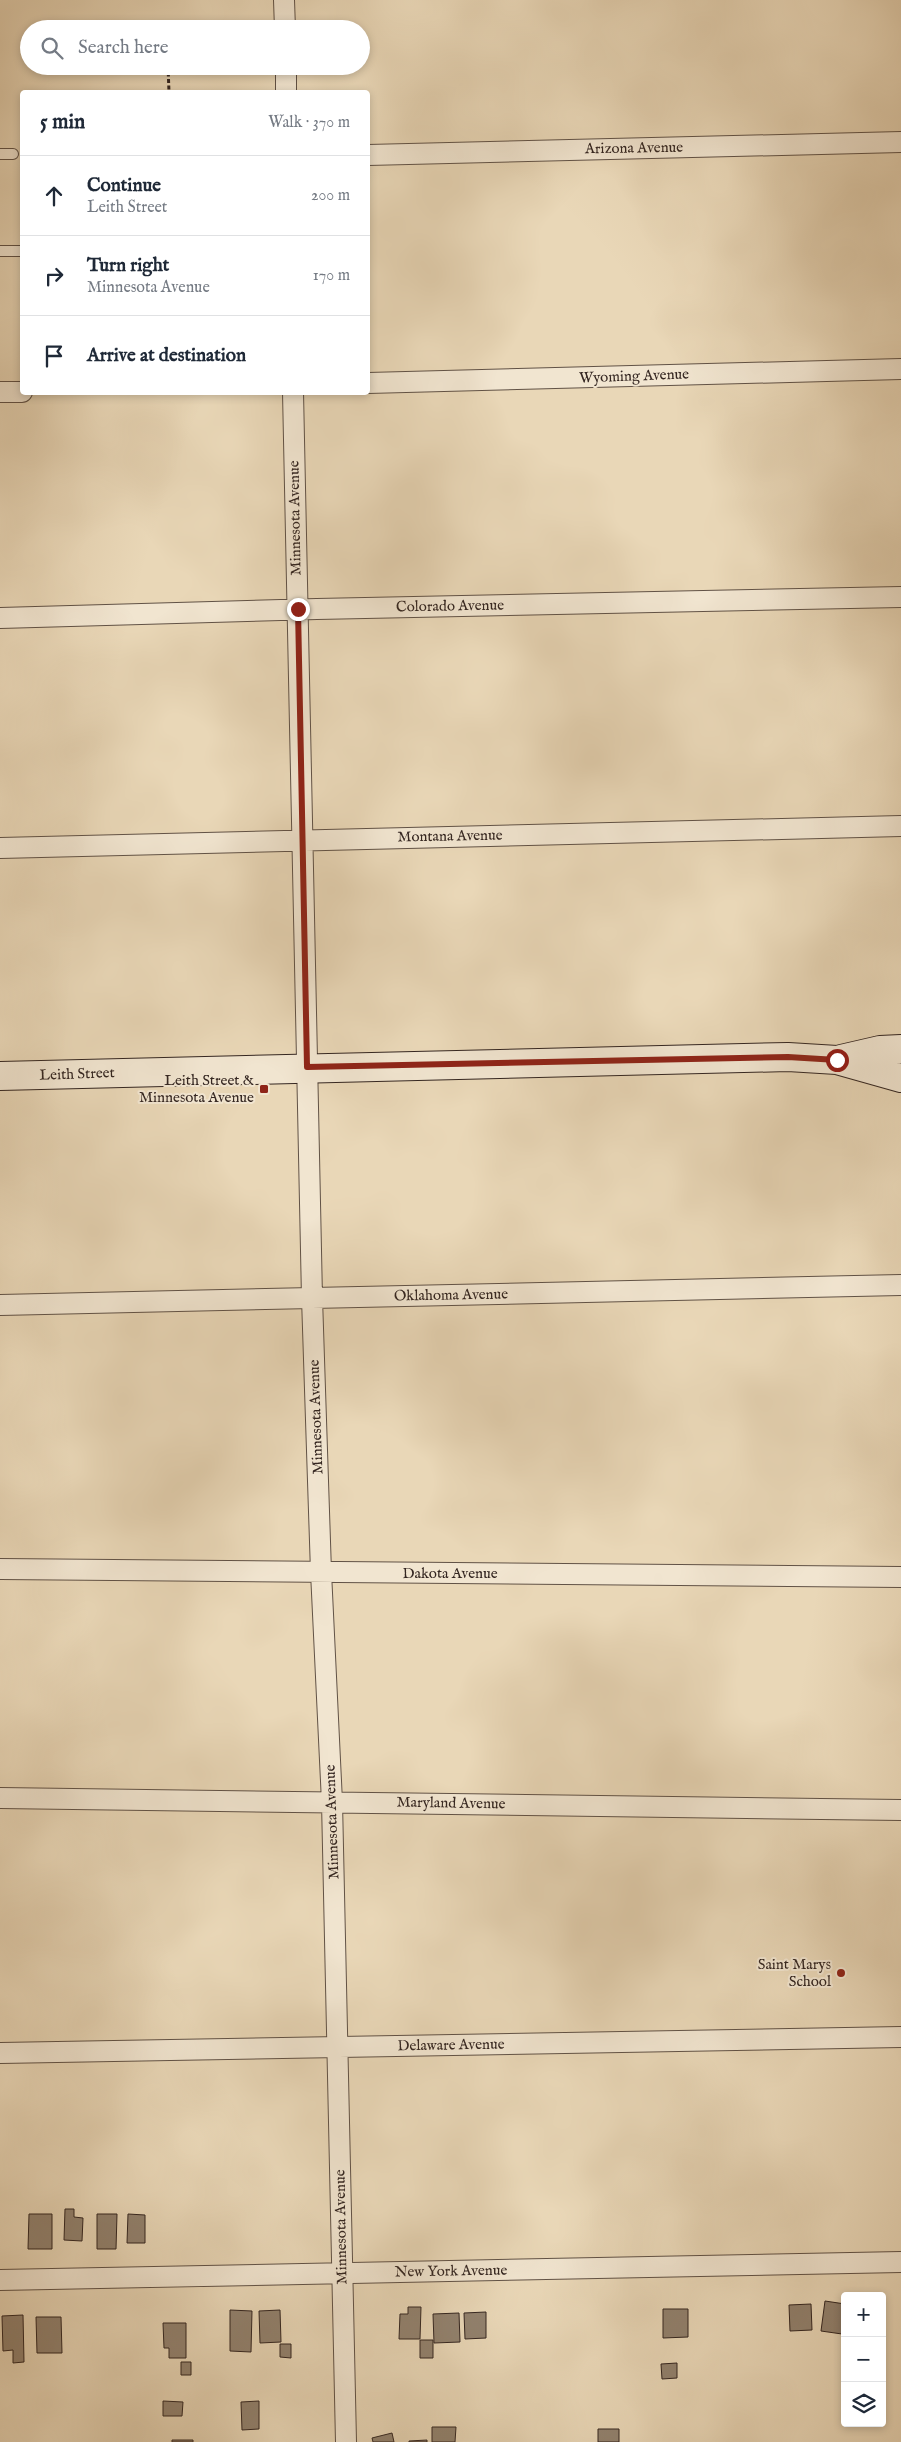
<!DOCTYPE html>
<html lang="en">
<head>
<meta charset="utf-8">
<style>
  :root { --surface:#fff; --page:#f6f6f7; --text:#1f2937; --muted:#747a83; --line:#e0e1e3 }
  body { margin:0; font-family:"IM FELL English",serif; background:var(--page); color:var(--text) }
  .controls { position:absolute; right:15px; bottom:15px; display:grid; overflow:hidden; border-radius:5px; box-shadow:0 2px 8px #0003 }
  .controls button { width:45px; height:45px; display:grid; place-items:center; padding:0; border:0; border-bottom:1px solid var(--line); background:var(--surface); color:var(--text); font:25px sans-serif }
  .stop { position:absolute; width:15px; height:15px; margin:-11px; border:4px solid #8f2418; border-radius:50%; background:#fff }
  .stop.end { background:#8f2418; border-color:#fff; box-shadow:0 1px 5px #0008 }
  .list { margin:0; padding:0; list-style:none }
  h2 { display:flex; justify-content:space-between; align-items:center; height:65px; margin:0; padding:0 20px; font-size:21px }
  h2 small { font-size:16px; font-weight:400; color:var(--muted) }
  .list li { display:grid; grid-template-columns:32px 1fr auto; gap:15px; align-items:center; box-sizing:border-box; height:80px; padding:0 20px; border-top:1px solid var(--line) }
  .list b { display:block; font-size:19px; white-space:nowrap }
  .list p { margin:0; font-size:16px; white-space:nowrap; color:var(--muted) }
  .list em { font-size:16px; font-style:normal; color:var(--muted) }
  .icon { flex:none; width:28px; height:28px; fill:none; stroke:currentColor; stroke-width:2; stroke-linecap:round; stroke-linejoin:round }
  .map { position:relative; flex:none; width:901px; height:2442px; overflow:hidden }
  .search { position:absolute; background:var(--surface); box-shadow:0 2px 8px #0003; left:20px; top:20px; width:350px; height:55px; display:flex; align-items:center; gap:12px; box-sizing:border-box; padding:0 18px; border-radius:28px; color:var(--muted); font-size:19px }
  .panel { position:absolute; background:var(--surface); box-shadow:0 2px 8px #0003; left:20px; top:90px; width:350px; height:305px; border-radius:5px }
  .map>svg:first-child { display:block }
  .building { fill:#92826f; stroke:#342621 }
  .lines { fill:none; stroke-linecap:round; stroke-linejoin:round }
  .lane-casing { stroke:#615246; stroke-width:12 }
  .street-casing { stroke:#615246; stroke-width:22 }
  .secondary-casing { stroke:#342621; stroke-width:30 }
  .path { stroke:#342621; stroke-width:3; stroke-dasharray:4 2.5; stroke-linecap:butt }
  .lane { stroke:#f1e5d0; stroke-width:10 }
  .street { stroke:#f1e5d0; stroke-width:20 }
  .secondary { stroke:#f1e5d0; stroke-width:28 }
  .route { stroke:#8f2418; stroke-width:6 }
  .poi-dot { fill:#8f2418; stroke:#f1e5d0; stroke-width:2 }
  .labels { text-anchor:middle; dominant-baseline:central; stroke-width:4; stroke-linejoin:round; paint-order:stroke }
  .street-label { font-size:15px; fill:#342621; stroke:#f1e5d0 }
  .poi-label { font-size:15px; fill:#342621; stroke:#f1e5d0; text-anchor:end }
</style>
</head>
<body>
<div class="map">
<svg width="901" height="2442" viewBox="0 0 901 2442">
  <rect width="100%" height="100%" fill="#e9d7b7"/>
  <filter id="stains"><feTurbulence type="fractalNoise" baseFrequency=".004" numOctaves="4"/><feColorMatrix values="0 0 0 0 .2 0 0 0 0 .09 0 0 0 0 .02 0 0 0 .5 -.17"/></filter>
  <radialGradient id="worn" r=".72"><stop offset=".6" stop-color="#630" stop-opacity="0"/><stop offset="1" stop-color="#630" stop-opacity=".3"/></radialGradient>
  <path class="building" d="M65,2209H74V2217L83,2218L82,2241L64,2240Z
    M29,2214H52V2249H28Z
    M97,2214H117L116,2249H97Z
    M128,2214L145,2215V2243H127Z
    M825,2301L845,2304L842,2334L821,2331Z
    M811,2304L812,2330L790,2331L789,2305Z
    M408,2307H421L420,2339H399L400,2314H408Z
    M663,2309H688V2337L663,2338Z
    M230,2310L252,2311L251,2352L230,2351Z
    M280,2310L281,2342L260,2343L259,2311Z
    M486,2312V2338L465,2339L464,2313Z
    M459,2313L460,2342L434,2343L433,2314Z
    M23,2315L24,2362L13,2363V2350L3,2351L2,2316Z
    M36,2317H61L62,2353H37Z
    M163,2323H186V2358H169V2348H164Z
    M420,2340H433V2358H420Z
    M280,2344H291V2358L280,2357Z
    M181,2362H191V2375H181Z
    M677,2363V2378L662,2379L661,2364Z
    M163,2401L183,2402L182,2416H163Z
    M259,2401V2429L242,2430L241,2402Z
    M432,2427H456L455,2442H432Z
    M598,2429H619V2442H598Z
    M392,2433L394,2442H373L372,2438Z
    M172,2440H193V2442H172Z
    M427,2440V2442H409V2441Z"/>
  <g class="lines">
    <defs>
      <path id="lane" d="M0,154H13
        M0,251H22"/>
      <path id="street" d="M284,0L285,29
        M286,66V92
        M368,155L901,142
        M368,383L901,369
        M0,392H22
        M293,392L312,1298L321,1572L332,1802L346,2442
        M0,618L317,609L901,597
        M0,848L901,826
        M0,1305L901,1285
        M0,1569L901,1577
        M0,1798L901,1810
        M0,2053L901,2037
        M0,2280L901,2262"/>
      <path id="secondary" d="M841,1059L880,1050L901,1049
        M0,1076L788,1057L837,1060L901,1078"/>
    </defs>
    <use href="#lane" class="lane-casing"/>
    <use href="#street" class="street-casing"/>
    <use href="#secondary" class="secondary-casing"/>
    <path class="path" d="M168,66L169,92"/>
    <use href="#lane" class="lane"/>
    <use href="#street" class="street"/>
    <use href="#secondary" class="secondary"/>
  </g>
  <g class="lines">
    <path class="route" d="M298,609L307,1067L788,1057L837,1060"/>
  </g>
  <g class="poi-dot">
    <rect x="259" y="1084" width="10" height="10" rx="2.5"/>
    <circle cx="841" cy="1973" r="5"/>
  </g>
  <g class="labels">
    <g class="street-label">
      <text transform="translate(634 148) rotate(-1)">Arizona Avenue</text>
      <text transform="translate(634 376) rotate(-2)">Wyoming Avenue</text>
      <text transform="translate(295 518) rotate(-91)">Minnesota Avenue</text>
      <text transform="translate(450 606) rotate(-1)">Colorado Avenue</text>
      <text transform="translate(450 836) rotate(-1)">Montana Avenue</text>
      <text transform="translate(77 1074) rotate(-2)">Leith Street</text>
      <text transform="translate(451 1295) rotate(-1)">Oklahoma Avenue</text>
      <text transform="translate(316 1417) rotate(-92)">Minnesota Avenue</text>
      <text x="450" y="1573">Dakota Avenue</text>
      <text transform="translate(451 1803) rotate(1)">Maryland Avenue</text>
      <text transform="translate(332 1822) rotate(-92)">Minnesota Avenue</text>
      <text transform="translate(451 2045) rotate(-1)">Delaware Avenue</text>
      <text transform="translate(341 2227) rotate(-91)">Minnesota Avenue</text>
      <text transform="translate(451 2271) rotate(-1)">New York Avenue</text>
    </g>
    <g class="poi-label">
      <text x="254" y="1080">Leith Street &amp;<tspan x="254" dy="17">Minnesota Avenue</tspan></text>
      <text x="831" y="1964">Saint Marys<tspan x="831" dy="17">School</tspan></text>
    </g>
  </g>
  <rect width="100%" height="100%" filter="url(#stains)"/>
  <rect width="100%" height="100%" fill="url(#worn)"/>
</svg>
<div class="controls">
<button>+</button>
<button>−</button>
<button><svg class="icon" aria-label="layers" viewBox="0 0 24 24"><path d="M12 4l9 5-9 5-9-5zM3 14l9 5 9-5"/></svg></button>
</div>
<div class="stop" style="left:837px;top:1060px"></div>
<div class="stop end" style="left:298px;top:609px"></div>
<div class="search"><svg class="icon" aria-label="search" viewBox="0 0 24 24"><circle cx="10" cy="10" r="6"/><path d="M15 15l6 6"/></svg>Search here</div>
<section class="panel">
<h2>5 min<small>Walk · 370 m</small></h2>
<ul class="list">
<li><svg class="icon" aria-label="ahead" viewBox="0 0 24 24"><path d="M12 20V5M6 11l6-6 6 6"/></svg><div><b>Continue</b><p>Leith Street</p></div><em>200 m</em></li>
<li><svg class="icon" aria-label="right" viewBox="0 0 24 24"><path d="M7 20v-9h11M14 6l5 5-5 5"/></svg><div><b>Turn right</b><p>Minnesota Avenue</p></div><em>170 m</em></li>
<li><svg class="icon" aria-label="arrive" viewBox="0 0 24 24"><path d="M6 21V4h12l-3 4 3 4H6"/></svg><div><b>Arrive at destination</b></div></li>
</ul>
</section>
</div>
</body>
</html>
